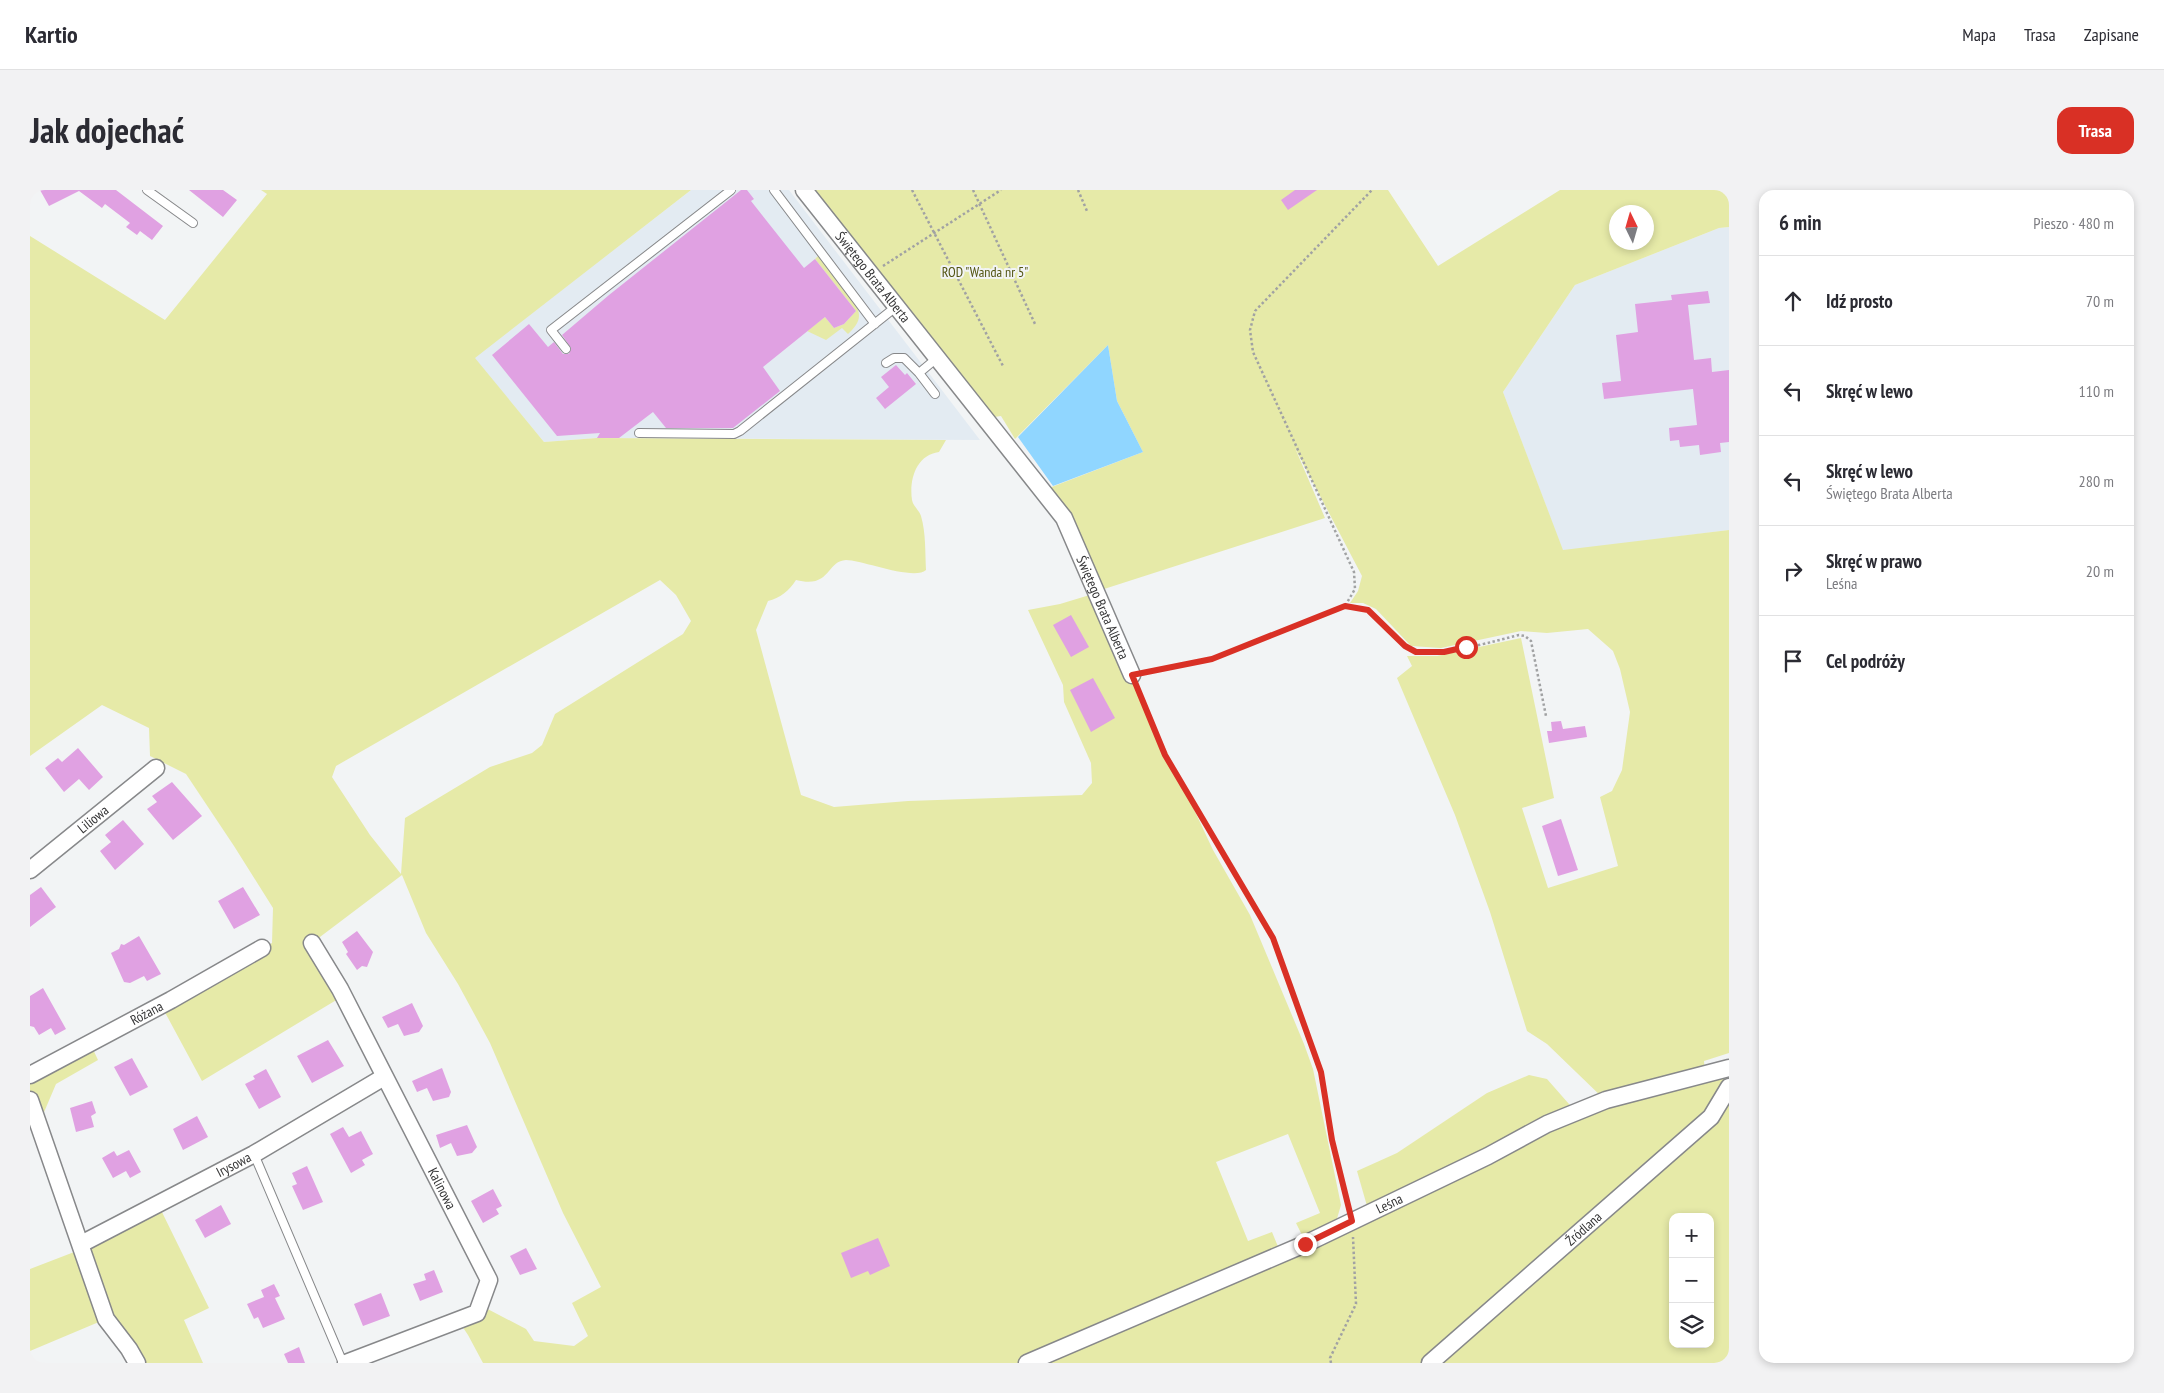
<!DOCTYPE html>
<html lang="pl">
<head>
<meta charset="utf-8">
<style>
  :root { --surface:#fff; --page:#f2f2f3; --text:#2b2b33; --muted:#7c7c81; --line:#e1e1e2; --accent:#d93025 }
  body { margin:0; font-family:"PT Sans Narrow",sans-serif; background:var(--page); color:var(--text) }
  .controls { position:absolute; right:15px; bottom:15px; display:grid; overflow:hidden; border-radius:10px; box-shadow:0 2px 8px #0003 }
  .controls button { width:45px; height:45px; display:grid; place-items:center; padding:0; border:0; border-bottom:1px solid var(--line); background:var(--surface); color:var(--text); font:25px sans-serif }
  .compass { position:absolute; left:1579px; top:15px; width:45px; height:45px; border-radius:50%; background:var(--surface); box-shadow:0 2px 8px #0003; rotate:355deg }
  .stop { position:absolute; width:15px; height:15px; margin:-11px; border:4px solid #d93025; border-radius:50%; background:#fff }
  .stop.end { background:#d93025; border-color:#fff; box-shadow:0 1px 5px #0008 }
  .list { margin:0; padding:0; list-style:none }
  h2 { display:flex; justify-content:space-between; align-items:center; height:65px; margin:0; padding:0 20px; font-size:21px }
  h2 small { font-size:16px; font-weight:400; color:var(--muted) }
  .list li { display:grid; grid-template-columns:32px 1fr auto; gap:15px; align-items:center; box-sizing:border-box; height:90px; padding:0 20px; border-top:1px solid var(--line) }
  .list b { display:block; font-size:19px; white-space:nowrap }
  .list p { margin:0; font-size:16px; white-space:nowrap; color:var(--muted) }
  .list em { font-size:16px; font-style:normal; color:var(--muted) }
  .icon { flex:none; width:28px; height:28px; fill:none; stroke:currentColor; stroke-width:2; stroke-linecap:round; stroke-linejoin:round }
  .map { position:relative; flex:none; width:1699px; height:1173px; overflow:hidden; border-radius:15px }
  header { display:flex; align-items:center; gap:30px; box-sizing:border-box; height:70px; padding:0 25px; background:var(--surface); border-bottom:1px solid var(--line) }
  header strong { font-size:24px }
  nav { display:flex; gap:28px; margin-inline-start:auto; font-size:18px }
  .intro { display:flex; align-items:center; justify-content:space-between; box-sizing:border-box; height:120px; padding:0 30px }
  h1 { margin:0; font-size:35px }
  .button { padding:12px 22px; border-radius:15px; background:var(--accent); color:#fff; font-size:18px; font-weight:700 }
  main { display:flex; gap:30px; padding:0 30px }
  aside { flex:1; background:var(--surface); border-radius:15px; box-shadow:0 2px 8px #0003 }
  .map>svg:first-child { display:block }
  .built { fill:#e3ebf2 }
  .green { fill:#e6eaa8; fill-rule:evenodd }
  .water { fill:#90d6ff }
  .building { fill:#e0a1e2 }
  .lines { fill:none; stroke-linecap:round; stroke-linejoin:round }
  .lane-casing { stroke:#87888a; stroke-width:10 }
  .street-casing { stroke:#87888a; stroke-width:19 }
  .path { stroke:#a1a2a3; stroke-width:2.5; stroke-dasharray:2.5 2.5; stroke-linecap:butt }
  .lane { stroke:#fff; stroke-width:8 }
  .street { stroke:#fff; stroke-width:16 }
  .route { stroke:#d93025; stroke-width:6 }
  .labels { text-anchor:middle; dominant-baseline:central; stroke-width:4; stroke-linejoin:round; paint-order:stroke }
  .park-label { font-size:14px; fill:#525411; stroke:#f2f4f5 }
  .street-label { font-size:14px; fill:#343435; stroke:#f2f4f5 }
</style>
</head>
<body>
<header>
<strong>Kartio</strong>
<nav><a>Mapa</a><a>Trasa</a><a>Zapisane</a></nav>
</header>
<div class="intro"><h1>Jak dojechać</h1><a class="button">Trasa</a></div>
<main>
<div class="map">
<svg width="1699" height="1173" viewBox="0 0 1699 1173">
  <rect width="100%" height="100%" fill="#f2f4f5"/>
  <path class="built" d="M661,0H759L950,250L567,248L514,252L444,168Z
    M1699,37V340L1533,361L1473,202L1545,95L1689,38Z"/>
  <path class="green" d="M231,0H661L445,168L514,252L567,248L916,250L909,262C886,265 879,290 882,310C883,316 889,320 891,326C896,343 895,363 896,380C884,391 832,370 816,370C796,371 801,399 766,390C759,401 750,408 738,411L726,440L771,605L804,617L878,611L1052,605L1062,593L1061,573L1034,512L1033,495L998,420L1030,414L1063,404L1183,660L1220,725L1274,854L1283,879L1311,1015L1306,1032L1273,1047L1266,1033L1290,1023L1258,944L1186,972L1218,1051L1242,1042L1251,1064L1339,1023L1327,981L1367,963L1457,903L1499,885L1517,889L1546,922L1575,910L1517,854L1497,841L1460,722L1425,625L1367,488L1382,476L1377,466H1407L1491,448L1524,608L1492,618L1518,698L1588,676L1570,607L1582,601L1592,580L1600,522L1590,479L1583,461L1558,439L1517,443L1491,441L1411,458L1381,456L1346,419L1333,413H1320L1328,401L1332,386L1265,258L1295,328L1071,400L1019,298L1113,262L1087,211L1078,155L985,249L971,226L964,227L783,0H1358L1408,76L1530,0H1699V37L1689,38L1545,95L1473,202L1533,360L1699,340V863L1674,871L1675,884L1698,878L1696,900L1699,897V1173H453L438,1145L428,1130L450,1115L496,1139L504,1151L544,1156L558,1146L542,1113L571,1097L533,1023L460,853L428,794L396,743L372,685L282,753L313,806L172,891L131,815L242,753L243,718L204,656L156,584L120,566L119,538L72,515L0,566V46L135,130L237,4ZM1586,22H1616V52H1586ZM630,390L646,405L661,431L653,444L525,524L512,555L502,563L460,577L375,628L371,684L340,645L302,587L306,576ZM1643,1027H1680V1154H1643Z
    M788,66L827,117C832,129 827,135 818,144L812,138L796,150L777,141L795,127L804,138L814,134L826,121L785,69Z
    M60,853L68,870L26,894L9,934H0V885Z
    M128,1014L179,1118L154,1130L173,1173H107L76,1129L0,1161V1079L52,1059Z"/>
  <path class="water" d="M1078,155L1087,211L1113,262L1023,296L988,247Z"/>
  <path class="building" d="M10,0H86L133,36L122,50L110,41L107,45L96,37L100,33L75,14L72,18L49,1L19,16Z
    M159,0H193L207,10L193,27Z
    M711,0H717L724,9L721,11L774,78L785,69L826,121L814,134L804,138L795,127L733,177L750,201L703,238H636L623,222L589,248H567L570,243L527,246L462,165L499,134L518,157L524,152L533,164H539L541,158L532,145L579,105Z
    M1265,0H1287L1258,20L1251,10Z
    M1678,101L1680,113L1658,115L1664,170L1681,168L1682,182L1699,180V252L1690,253L1691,262L1670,265L1669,255L1650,257L1649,250L1640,251L1639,238L1667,235L1663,199L1574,209L1572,193L1591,191L1586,145L1608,142L1605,114L1642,110L1641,105Z
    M866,175L875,185L877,183L886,194L855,219L846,208L859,197L851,187Z
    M1041,425L1059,457L1041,467L1023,435Z
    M1063,488L1085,528L1061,542L1040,500Z
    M1531,531L1533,539L1555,536L1557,547L1519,553L1517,541H1522L1521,532Z
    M48,558L73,587L59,600L49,589L34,602L15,578L28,568L32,572Z
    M142,592L172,626L143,650L117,619L127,612L122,606Z
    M1531,629L1548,680L1528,686L1512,636Z
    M93,630L114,654L85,680L70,661L81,652L75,645Z
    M11,697L26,717L0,737V705Z
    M213,697L230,725L204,739L188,711Z
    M327,741L343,762L337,777L332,776L327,780L316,764L318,762L312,752Z
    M109,746L131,784L117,791L114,786L100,793L94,792L81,763L89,759L91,754L94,755Z
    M13,798L36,839L25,845L21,838L9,845L4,837L0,836V806Z
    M382,813L393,836L389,842L374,846L368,834L358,838L352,827Z
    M298,850L314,876L282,893L267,866Z
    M102,868L118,897L100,906L84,877Z
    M412,878L421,902L419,907L403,911L397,898L387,902L382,891Z
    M236,879L251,907L229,919L215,894L225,889L223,886Z
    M62,911L66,923L61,926L64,937L46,942L40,918Z
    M167,926L178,947L153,960L143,939Z
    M437,935L447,957L442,963L427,966L421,953L410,958L406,945Z
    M313,937L319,947L331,941L343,964L332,970L335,975L321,983L300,944Z
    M99,960L111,982L100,988L96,981L83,988L72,968L84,961L87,966Z
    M277,976L293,1012L273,1020L262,996L267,994L262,983Z
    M463,999L472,1016L466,1019L469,1024L453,1033L441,1011Z
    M191,1015L201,1034L175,1048L165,1030Z
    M848,1048L860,1076L840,1085L838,1081L821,1088L811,1063Z
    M496,1058L507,1079L490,1085L480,1066Z
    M404,1080L413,1102L390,1111L383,1094L396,1090L394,1084Z
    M244,1094L250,1106L245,1108L255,1129L233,1138L228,1127L224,1129L217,1114L234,1107L231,1100Z
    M351,1103L360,1126L333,1136L324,1114Z
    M269,1157L275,1173H258L254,1164Z"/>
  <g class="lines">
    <defs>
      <path id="lane" d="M117,0L163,33
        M744,0L845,134
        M536,159L521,140L701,0
        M856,173L864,168H874L889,183
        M905,204L889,183L907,168
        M609,243L704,244L710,241L867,116
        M224,964L313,1173"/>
      <g id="street">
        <path id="s1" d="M774,0L1034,328L1102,485"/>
        <path id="s2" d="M0,680L126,578"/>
        <path id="s3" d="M282,753L310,799L459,1090L447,1123L316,1173"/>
        <path id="s4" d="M0,885L141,810L232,758"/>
        <path d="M0,910L76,1129L99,1159L107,1173"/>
        <path id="s5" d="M51,1054L224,964L354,887"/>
        <path id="s6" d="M997,1173L1275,1054L1458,966L1517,934L1576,910L1699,878"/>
        <path id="s7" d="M1400,1173L1681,927L1699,897"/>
      </g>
    </defs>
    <use href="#lane" class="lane-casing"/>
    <use href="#street" class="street-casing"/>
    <path class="path" d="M882,0L973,176
      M943,0L1005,134
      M1048,0L1057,21
      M853,76L971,0
      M1315,416C1355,419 1352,442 1380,460C1397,471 1468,450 1489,445L1495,446L1501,451L1516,526
      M1117,482L1182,469L1315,416L1325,399L1324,382L1223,162L1220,140L1225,121L1342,0
      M1107,499L1135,565L1243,748L1291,882L1302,950L1319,1017
      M1301,1173L1300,1168L1326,1114L1323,1047"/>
    <use href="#lane" class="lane"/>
    <use href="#street" class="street"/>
  </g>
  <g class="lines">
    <path class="route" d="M1275,1054L1322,1031L1302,950L1291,882L1243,748L1135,565L1102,485L1182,469L1315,416L1338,420L1375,456L1386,462H1414L1436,457"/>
  </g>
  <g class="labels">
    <g class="park-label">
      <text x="955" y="82">ROD "Wanda nr 5"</text>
    </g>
    <g class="street-label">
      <text stroke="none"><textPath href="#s1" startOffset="111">Świętego Brata Alberta</textPath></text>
      <text stroke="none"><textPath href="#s1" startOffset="516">Świętego Brata Alberta</textPath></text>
      <text stroke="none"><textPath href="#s2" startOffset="81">Liliowa</textPath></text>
      <text stroke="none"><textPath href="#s4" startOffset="132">Różana</textPath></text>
      <text stroke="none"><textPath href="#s5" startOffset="172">Irysowa</textPath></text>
      <text stroke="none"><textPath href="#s3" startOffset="278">Kalinowa</textPath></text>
      <text stroke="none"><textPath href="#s6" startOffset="396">Leśna</textPath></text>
      <text stroke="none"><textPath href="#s7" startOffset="204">Źródlana</textPath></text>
    </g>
  </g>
</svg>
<div class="controls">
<button>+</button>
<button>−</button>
<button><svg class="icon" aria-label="layers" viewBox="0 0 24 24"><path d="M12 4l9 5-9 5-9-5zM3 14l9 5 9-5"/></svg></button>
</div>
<svg class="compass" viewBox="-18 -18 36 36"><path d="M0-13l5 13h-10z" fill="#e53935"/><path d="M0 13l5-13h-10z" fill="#7c7c81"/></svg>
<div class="stop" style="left:1436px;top:457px"></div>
<div class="stop end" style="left:1275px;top:1054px"></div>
</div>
<aside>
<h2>6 min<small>Pieszo · 480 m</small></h2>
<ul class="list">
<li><svg class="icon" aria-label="ahead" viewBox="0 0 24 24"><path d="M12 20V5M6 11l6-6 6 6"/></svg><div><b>Idź prosto</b></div><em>70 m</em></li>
<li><svg class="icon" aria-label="left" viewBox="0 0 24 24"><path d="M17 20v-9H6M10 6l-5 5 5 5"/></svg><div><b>Skręć w lewo</b></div><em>110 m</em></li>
<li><svg class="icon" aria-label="left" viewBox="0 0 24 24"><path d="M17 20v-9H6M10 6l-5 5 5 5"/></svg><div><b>Skręć w lewo</b><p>Świętego Brata Alberta</p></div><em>280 m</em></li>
<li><svg class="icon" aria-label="right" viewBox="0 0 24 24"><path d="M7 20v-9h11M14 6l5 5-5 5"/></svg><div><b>Skręć w prawo</b><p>Leśna</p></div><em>20 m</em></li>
<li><svg class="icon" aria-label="arrive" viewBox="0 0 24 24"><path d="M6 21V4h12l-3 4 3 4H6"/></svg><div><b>Cel podróży</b></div></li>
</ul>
</aside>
</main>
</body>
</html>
